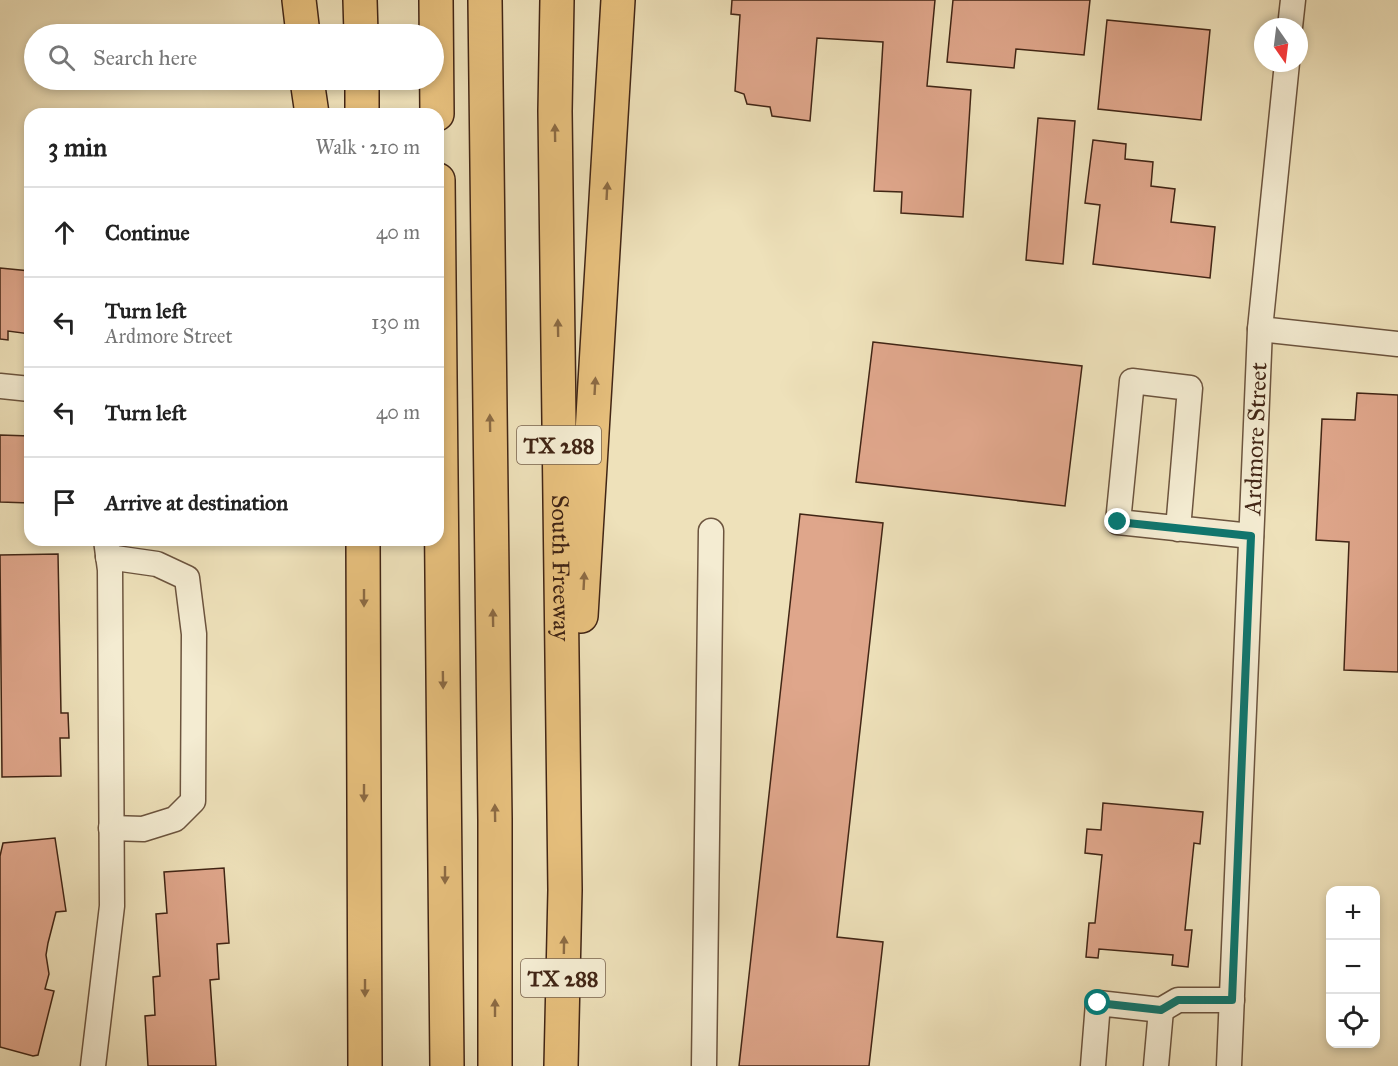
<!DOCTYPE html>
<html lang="en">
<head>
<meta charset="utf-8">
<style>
  :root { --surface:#fff; --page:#f2f2f2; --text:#222; --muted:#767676; --line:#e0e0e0 }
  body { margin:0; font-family:"IM FELL Great Primer",serif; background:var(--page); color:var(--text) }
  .controls { position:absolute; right:18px; bottom:18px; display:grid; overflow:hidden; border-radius:12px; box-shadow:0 3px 9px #0003 }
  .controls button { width:54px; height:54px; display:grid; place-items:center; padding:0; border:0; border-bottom:2px solid var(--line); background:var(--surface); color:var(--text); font:30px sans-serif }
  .compass { position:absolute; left:1254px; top:18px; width:54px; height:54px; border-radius:50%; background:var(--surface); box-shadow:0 3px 9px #0003; rotate:166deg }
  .stop { position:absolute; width:18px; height:18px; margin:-14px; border:4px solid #0f766e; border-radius:50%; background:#fff }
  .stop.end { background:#0f766e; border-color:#fff; box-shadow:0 2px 6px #0008 }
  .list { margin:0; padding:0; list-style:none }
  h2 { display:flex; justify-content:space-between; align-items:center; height:78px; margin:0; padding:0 24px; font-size:26px }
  h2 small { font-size:20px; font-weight:400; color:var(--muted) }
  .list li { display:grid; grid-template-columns:39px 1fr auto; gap:18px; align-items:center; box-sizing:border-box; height:90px; padding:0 24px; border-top:2px solid var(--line) }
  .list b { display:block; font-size:22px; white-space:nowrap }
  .list p { margin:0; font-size:20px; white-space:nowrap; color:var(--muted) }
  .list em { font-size:20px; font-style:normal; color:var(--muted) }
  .icon { flex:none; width:33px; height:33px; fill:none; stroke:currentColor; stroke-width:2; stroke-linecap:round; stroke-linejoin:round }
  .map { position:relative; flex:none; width:1398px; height:1066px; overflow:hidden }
  .search { position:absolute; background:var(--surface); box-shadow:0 3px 9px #0003; left:24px; top:24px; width:420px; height:66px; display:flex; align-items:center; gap:15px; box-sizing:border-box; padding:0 21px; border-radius:33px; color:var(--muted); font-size:22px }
  .panel { position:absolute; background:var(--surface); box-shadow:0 3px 9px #0003; left:24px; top:108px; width:420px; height:438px; border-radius:18px }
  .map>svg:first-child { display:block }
  .building { fill:#dfa68b; stroke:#412515; stroke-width:1.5 }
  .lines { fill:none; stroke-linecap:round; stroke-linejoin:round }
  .minor-casing { stroke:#6c543e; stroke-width:27 }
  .highway-casing { stroke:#412515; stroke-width:36 }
  .minor { stroke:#f4ecd2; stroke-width:24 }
  .highway { stroke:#e7c07d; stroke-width:33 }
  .oneway { fill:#8c6b44 }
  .route { stroke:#0f766e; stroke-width:8 }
  .labels { text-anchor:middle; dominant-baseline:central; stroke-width:6; stroke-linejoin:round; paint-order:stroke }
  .shield { fill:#f4ecd2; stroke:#77614e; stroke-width:1.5 }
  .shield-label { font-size:22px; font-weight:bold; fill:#412515 }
  .street-label { font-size:24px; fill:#412515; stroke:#f4ecd2 }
</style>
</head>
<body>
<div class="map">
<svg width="1398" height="1066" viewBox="0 0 1398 1066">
  <rect width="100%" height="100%" fill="#eee1ba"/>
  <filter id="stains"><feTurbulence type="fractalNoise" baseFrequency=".00333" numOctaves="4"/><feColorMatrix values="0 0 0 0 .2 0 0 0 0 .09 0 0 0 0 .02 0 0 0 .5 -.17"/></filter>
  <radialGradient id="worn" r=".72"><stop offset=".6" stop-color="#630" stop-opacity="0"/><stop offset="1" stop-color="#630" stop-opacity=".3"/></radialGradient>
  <path class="building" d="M732,0H935L927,86L971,90L963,217L901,213L902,192L874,191L883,42L817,38L810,121L772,116L770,107L747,104L744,94L735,91L740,15L731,14Z
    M953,0H1090L1084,55L1016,49L1014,68L947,62Z
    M1107,20L1210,30L1201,120L1098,109Z
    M1038,118L1075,121L1063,264L1026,260Z
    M1093,140L1126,144L1125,159L1153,162L1151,186L1175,189L1171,222L1215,227L1210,278L1093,264L1100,205L1085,203Z
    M0,268L30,271V334L8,331V340L0,339Z
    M873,342L1082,366L1065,506L856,482Z
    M1357,393L1398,395V672L1344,670L1349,542L1316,540L1322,419L1355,420Z
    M0,435L30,436V503L0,502Z
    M800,514L883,523L837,937L883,942L869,1066H739Z
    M58,554L61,713H68L69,738H60L61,776L2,777L0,555Z
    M1103,803L1203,812L1200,844L1194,843L1185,930H1192L1188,967L1172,965L1173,955L1099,949L1098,958L1086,957L1089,923H1095L1102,855L1085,853L1087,829L1101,830Z
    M55,838L66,911L56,912L48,943L46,955L49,974L45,989L54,991L38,1055L33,1056L0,1047V856L3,843Z
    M224,868L229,943L217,944L219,979L210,980L216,1066H148L145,1016L155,1015L153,977L160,976L156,914L167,913L164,872Z"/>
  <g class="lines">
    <defs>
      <g id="minor">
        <path d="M1290,27L1293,0"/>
        <path d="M1260,329L1398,344"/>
        <path d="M0,386L30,389"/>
        <path d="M1178,529L1190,388L1132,381L1118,522L1251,536"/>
        <path d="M108,557L157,564L187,578L194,634L193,801L175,819L143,829L111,828"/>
        <path d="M93,1066L112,906L110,570L106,540"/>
        <path d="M704,1066L711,531"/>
        <path d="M1093,1066L1098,1003L1161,1010L1178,1000H1232"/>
        <path d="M1156,1066L1161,1010"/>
        <path id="s1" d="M1229,1066L1260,329L1287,63"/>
      </g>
      <g id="highway">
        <path d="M299,0L303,34"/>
        <path d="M360,0L361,34"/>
        <path d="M436,0L437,114"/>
        <path d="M485,0L495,819V1066"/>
        <path id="s2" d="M557,0L555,111L565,890L561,1066"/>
        <path d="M307,80L312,114"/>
        <path d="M362,80V114"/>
        <path d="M438,180L447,1066"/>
        <path d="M363,540L365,1066"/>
        <path d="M581,616L618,0"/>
      </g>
    </defs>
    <use href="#minor" class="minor-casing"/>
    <use href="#highway" class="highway-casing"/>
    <use href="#minor" class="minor"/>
    <use href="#highway" class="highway"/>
  </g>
  <defs><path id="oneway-solid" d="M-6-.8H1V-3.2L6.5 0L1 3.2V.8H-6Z" transform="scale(1.5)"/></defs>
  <g class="oneway">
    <use href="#oneway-solid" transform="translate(555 133) rotate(-91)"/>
    <use href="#oneway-solid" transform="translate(607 191) rotate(-87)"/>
    <use href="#oneway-solid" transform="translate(558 328) rotate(-91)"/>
    <use href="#oneway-solid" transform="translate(595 386) rotate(-87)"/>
    <use href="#oneway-solid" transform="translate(490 423) rotate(-91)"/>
    <use href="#oneway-solid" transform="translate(584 581) rotate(-87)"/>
    <use href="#oneway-solid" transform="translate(364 598) rotate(90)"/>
    <use href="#oneway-solid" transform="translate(493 618) rotate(-91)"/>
    <use href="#oneway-solid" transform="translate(443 680) rotate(89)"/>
    <use href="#oneway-solid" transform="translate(364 793) rotate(90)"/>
    <use href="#oneway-solid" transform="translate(495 813) rotate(-91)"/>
    <use href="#oneway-solid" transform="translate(445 875) rotate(90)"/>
    <use href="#oneway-solid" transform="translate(564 945) rotate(-89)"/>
    <use href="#oneway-solid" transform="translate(365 988) rotate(90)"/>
    <use href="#oneway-solid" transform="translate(495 1008) rotate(-90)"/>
  </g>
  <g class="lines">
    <path class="route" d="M1098,1003L1161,1010L1178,1000H1232L1251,536L1118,522"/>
  </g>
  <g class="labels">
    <g class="shield">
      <rect x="517" y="426" width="84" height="38" rx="4.5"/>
      <rect x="521" y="959" width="84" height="38" rx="4.5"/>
    </g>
    <g class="shield-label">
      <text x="559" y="445">TX 288</text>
      <text x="563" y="978">TX 288</text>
    </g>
    <g class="street-label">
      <text stroke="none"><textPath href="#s1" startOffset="628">Ardmore Street</textPath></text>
      <text stroke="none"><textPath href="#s2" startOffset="568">South Freeway</textPath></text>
    </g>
  </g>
  <rect width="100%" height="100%" filter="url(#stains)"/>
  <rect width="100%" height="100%" fill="url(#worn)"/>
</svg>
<div class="controls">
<button>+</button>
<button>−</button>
<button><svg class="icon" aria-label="locate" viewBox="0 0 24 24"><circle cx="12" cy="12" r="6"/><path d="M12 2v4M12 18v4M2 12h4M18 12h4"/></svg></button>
</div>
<svg class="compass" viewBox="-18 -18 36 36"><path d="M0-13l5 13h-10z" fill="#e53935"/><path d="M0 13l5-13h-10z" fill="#767676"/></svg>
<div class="stop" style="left:1098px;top:1003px"></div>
<div class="stop end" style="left:1118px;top:522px"></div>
<div class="search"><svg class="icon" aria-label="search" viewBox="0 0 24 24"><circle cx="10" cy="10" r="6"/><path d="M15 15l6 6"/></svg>Search here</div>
<section class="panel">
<h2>3 min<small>Walk · 210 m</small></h2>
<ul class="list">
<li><svg class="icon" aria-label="ahead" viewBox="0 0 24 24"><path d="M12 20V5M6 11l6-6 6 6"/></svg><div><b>Continue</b></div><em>40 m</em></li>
<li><svg class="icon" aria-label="left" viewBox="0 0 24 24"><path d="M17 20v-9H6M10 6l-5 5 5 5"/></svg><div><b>Turn left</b><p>Ardmore Street</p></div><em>130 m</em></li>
<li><svg class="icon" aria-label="left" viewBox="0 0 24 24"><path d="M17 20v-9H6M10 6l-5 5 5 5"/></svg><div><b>Turn left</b></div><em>40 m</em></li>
<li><svg class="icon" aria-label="arrive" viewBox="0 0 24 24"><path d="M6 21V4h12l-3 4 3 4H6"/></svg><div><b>Arrive at destination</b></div></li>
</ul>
</section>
</div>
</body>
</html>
